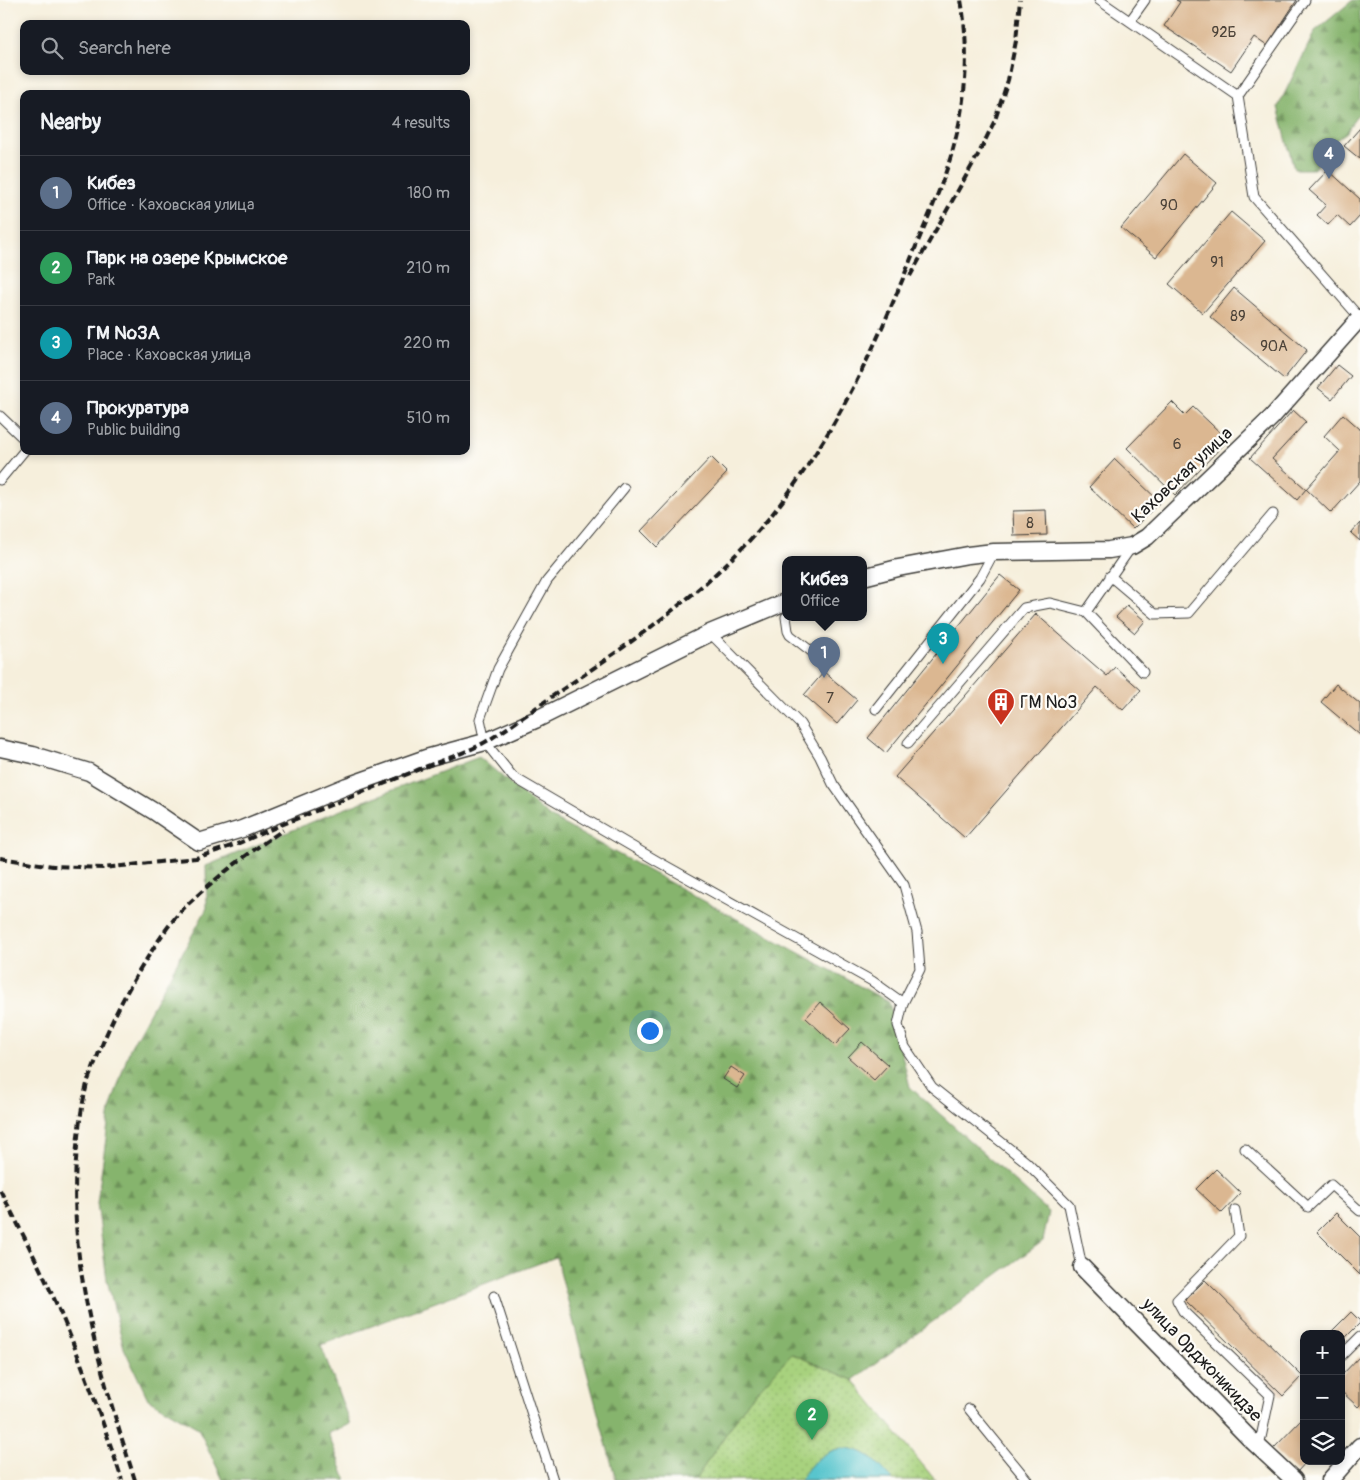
<!DOCTYPE html>
<html lang="en">
<head>
<meta charset="utf-8">
<style>
  :root { --surface:#171b24; --page:#242831; --text:#f1f3f6; --muted:#9ea1a6; --line:#363941; --accent:#2563eb }
  body { margin:0; font-family:Pangolin,sans-serif; background:var(--page); color:var(--text) }
  .controls { position:absolute; right:15px; bottom:15px; display:grid; overflow:hidden; border-radius:10px; box-shadow:0 2px 8px #0003 }
  .controls button { width:45px; height:45px; display:grid; place-items:center; padding:0; border:0; border-bottom:1px solid var(--line); background:var(--surface); color:var(--text); font:25px sans-serif }
  .you { position:absolute; left:649px; top:1030px; width:18px; height:18px; margin:-12px; border:4px solid #fff; border-radius:50%; background:#1a73e8; box-shadow:0 0 0 8px #1a73e833 }
  .badge { display:grid; place-items:center; width:32px; height:32px; border-radius:50%; background:var(--accent); color:#fff; font-size:16px; font-weight:700 }
  .pin { position:absolute; translate:-50% -41px; filter:drop-shadow(0 1px 2px #0008) }
  .pin::after { content:''; position:absolute; top:26px; width:18px; height:15px; background:inherit; clip-path:polygon(0 0,100% 0,50% 100%) }
  .popup { position:absolute; left:782px; top:556px; width:85px; height:65px; box-sizing:border-box; display:grid; place-content:center; border-radius:10px; background:var(--surface); filter:drop-shadow(0 1px 4px #0005); font-size:16px; white-space:nowrap; color:var(--muted) }
  .popup b { font-size:19px; color:var(--text) }
  .popup::after { content:''; position:absolute; left:50%; top:100%; margin-left:-10px; border:10px solid transparent; border-top-color:var(--surface) }
  .list { margin:0; padding:0; list-style:none }
  h2 { display:flex; justify-content:space-between; align-items:center; height:65px; margin:0; padding:0 20px; font-size:21px }
  h2 small { font-size:16px; font-weight:400; color:var(--muted) }
  .list li { display:grid; grid-template-columns:32px 1fr auto; gap:15px; align-items:center; box-sizing:border-box; height:75px; padding:0 20px; border-top:1px solid var(--line) }
  .list b { display:block; font-size:19px; white-space:nowrap }
  .list p { margin:0; font-size:16px; white-space:nowrap; color:var(--muted) }
  .list em { font-size:16px; font-style:normal; color:var(--muted) }
  .icon { flex:none; width:28px; height:28px; fill:none; stroke:currentColor; stroke-width:2; stroke-linecap:round; stroke-linejoin:round }
  .map { position:relative; flex:none; width:1360px; height:1480px; overflow:hidden }
  .search { position:absolute; background:var(--surface); box-shadow:0 2px 8px #0003; left:20px; top:20px; width:450px; height:55px; display:flex; align-items:center; gap:12px; box-sizing:border-box; padding:0 18px; border-radius:10px; color:var(--muted); font-size:19px }
  .panel { position:absolute; background:var(--surface); box-shadow:0 2px 8px #0003; left:20px; top:90px; width:450px; height:365px; border-radius:10px }
  .map>svg:first-child { display:block }
  .forest { fill:url(#forest-firs); stroke:#516844 }
  .park { fill:url(#park-dots); stroke:#62774d }
  .water { fill:#58c5cd; stroke:#3a7074 }
  .building { fill:#dbb791 }
  .lines { fill:none; stroke-linecap:round; stroke-linejoin:round }
  .lane-casing { stroke:#3d3c39; stroke-width:11 }
  .street-casing { stroke:#3d3c39; stroke-width:19 }
  .lane { stroke:#fff; stroke-width:9 }
  .street { stroke:#fff; stroke-width:16 }
  .rail { stroke:#1c1c1c; stroke-width:4; stroke-dasharray:8 4; stroke-linecap:butt }
  .labels { text-anchor:middle; dominant-baseline:central; stroke-width:4.5; stroke-linejoin:round; paint-order:stroke }
  .number-label { font-size:15px; fill:#4c4339 }
  .street-label { font-size:18px; fill:#1c1c1c; stroke:#fdfcf7 }
  .poi-label { font-size:18px; fill:#1c1c1c; stroke:#fdfcf7; text-anchor:start }
</style>
</head>
<body>
<div class="map">
<svg width="1360" height="1480" viewBox="0 0 1360 1480">
  <defs>
    <pattern id="forest-firs" width="22" height="20" patternUnits="userSpaceOnUse" patternTransform="scale(1.25)"><rect width="22" height="20" fill="#86b46d"/><path d="M5 1l3.5 6h-7zM16 11l3.5 6h-7z" fill="#6d9259"/></pattern>
    <pattern id="park-dots" width="8" height="8" patternUnits="userSpaceOnUse" patternTransform="scale(1.25)"><rect width="8" height="8" fill="#a8d27e"/><path d="M2 2h.1M6 6h.1" fill="none" stroke="#90b46c" stroke-width="1.8" stroke-linecap="round"/></pattern>
  </defs>
  <rect width="100%" height="100%" fill="#fdfcf7"/>
  <filter id="ink" filterUnits="userSpaceOnUse"><feTurbulence type="fractalNoise" baseFrequency=".02" numOctaves="2"/><feDisplacementMap in="SourceGraphic" scale="10" xChannelSelector="R" yChannelSelector="G"/><feConvolveMatrix kernelMatrix="1 2 1 2 8 2 1 2 1" color-interpolation-filters="sRGB"/></filter>
  <filter id="wash" filterUnits="userSpaceOnUse"><feTurbulence type="fractalNoise" baseFrequency=".0096" numOctaves="4" result="noise"/><feDisplacementMap in="SourceGraphic" scale="20" xChannelSelector="R" yChannelSelector="G"/><feGaussianBlur stdDeviation="1.12" result="paint"/><feColorMatrix in="noise" values="0 0 0 0 0 0 0 0 0 0 0 0 0 0 0 0 0 1.4 0 .05"/><feComposite in="paint" operator="in"/></filter>
  <g filter="url(#wash)">
    <rect width="100%" height="100%" fill="#f6efdc"/>
    <path class="forest" d="M1353,0H1360V112L1354,119L1347,132L1332,143L1314,169H1294L1278,107L1315,31Z
      M479,757L550,817L889,1002L910,1087L1049,1212L1043,1241L853,1380L792,1354L749,1400L695,1480H616L556,1257L321,1345L350,1424L328,1433L346,1480H223L198,1428L148,1399L124,1348L107,1280L97,1203L110,1110L130,1048L207,908L206,866L336,812Z"/>
    <path class="park" d="M792,1354L853,1380L935,1480H695L749,1400Z"/>
    <path class="water" d="M841,1448C866,1448 877,1462 893,1480H800C811,1463 821,1453 841,1448Z"/>
    <g id="blocks">
      <path class="building" d="M1176,0H1297L1267,46L1254,37L1231,71L1164,26L1180,2Z
        M1360,128V159L1344,146Z
        M1183,154L1217,183L1156,257L1121,228Z
        M1328,170L1360,199V216L1350,227L1337,215L1328,225L1317,215L1326,205L1309,190Z
        M1231,212L1265,241L1203,313L1169,284Z
        M1234,288L1307,350L1284,379L1210,317Z
        M1337,365L1351,376L1332,399L1318,388Z
        M1172,402L1185,415L1193,407L1228,440L1175,495L1127,448Z
        M1293,410L1306,422L1272,459L1306,489L1340,451L1324,436L1343,414L1360,429V481L1331,513L1306,489L1297,500L1250,458Z
        M711,457L727,473L657,547L641,531Z
        M1115,459L1160,502L1133,529L1089,487Z
        M1046,510L1047,535L1014,536L1013,511Z
        M1360,523V541L1351,533Z
        M1000,575L1019,590L886,753L868,738Z
        M1127,605L1145,621L1135,633L1116,617Z
        M1036,614L1107,676L1115,667L1141,690L1123,710L1097,687L965,838L895,777Z
        M824,672L857,700L837,724L804,695Z
        M1336,684L1360,704V735L1321,702Z
        M820,1002L850,1029L835,1045L806,1018Z
        M862,1042L888,1065L874,1080L848,1057Z
        M731,1067L745,1076L737,1088L723,1079Z
        M1216,1169L1241,1193L1222,1213L1196,1189Z
        M1336,1213L1360,1237V1275L1317,1232Z
        M1205,1280L1302,1376L1283,1396L1185,1300Z
        M1351,1312L1360,1321V1323L1341,1342V1334H1329Z
        M1360,1356V1405L1358,1407L1341,1391V1376Z
        M1304,1417V1461H1307L1297,1472L1273,1449Z"/>
    </g>
  </g>
  <g filter="url(#ink)">
    <use href="#blocks" fill-opacity="0" stroke="#3d3c39" stroke-width="1"/>
    <g class="lines">
      <defs>
        <path id="lane" d="M1099,0L1238,96
          M1305,0L1238,96L1254,197L1360,318
          M1130,21L1145,0
          M0,416L24,439
          M0,480L24,451
          M624,488L547,581L498,669L480,719L485,742L513,777L657,861L872,981L903,1003L898,1025L905,1047L932,1087L1025,1161L1069,1205L1082,1267
          M1110,576L1155,614L1189,613L1273,514
          M1086,612L1143,672
          M786,617L788,631L790,635L820,658
          M710,633L800,724L820,757L833,784L904,885L917,932L920,969L903,1003
          M876,709L980,578L994,552
          M908,743L1024,608L1050,603L1086,612L1132,546
          M1245,1149L1308,1207L1331,1185L1360,1211
          M1235,1210L1239,1236L1177,1300L1183,1311L1270,1395L1259,1447
          M494,1296L553,1480
          M1341,1356L1360,1337
          M969,1409L1027,1480"/>
        <path id="street" d="M863,577L898,568L968,555L994,552L1109,550L1132,546L1147,537L1272,417L1360,318
          M0,748L33,755L89,772L155,812L199,842L242,829L347,786L426,758L485,742L535,720L710,633L785,602
          M1082,1267L1249,1438L1294,1480
          M1330,1480L1360,1446"/>
      </defs>
      <use href="#lane" class="lane-casing"/>
      <use href="#street" class="street-casing"/>
      <use href="#lane" class="lane"/>
      <use href="#street" class="street"/>
      <path class="rail" d="M910,276L979,153L995,120L1008,80L1016,41L1020,0
        M0,858L53,866L103,868L196,858L237,844C295,818 355,796 415,771C438,761 465,754 487,741C514,725 540,704 566,687C645,633 726,577 784,499C838,427 877,344 910,261C926,221 946,180 956,137C967,93 969,45 961,0
        M0,1190C26,1240 52,1290 73,1343C91,1388 107,1434 122,1480
        M135,1480C114,1415 94,1351 83,1283C72,1223 72,1148 86,1088C88,1078 93,1069 96,1060C108,1028 123,997 141,968C154,947 168,924 185,907C215,878 248,853 283,830"/>
    </g>
  </g>
  <defs>
    <symbol id="building-pin" viewBox="-11 -11 22 30"><path d="M0 17L-7.5 6A9.5 9.5 0 1 1 7.5 6Z" fill="#c8321e" stroke="#fdfcf7"/><path d="M-4-6H4V6H1V3H-1V6H-4ZM-2.5-4.3h1.7v1.8h-1.7ZM.8-4.3h1.7v1.8H.8ZM-2.5-1h1.7V.8h-1.7ZM.8-1h1.7V.8H.8Z" fill="#fff"/></symbol>
  </defs>
  <g fill-rule="evenodd">
    <use href="#building-pin" x="985" y="686" width="32" height="43"/>
  </g>
  <g class="labels">
    <g class="number-label">
      <text x="1224" y="32">92Б</text>
      <text x="1169" y="205">90</text>
      <text x="1217" y="262">91</text>
      <text x="1238" y="316">89</text>
      <text x="1274" y="346">90А</text>
      <text x="1177" y="444">6</text>
      <text x="1030" y="523">8</text>
      <text x="830" y="698">7</text>
    </g>
    <g class="street-label">
      <text transform="translate(1182 475) rotate(-43)">Каховская улица</text>
      <text transform="translate(1202 1360) rotate(46)">улица Орджоникидзе</text>
    </g>
    <g class="poi-label">
      <text x="1020" y="702">ГМ №3</text>
    </g>
  </g>
</svg>
<div class="controls">
<button>+</button>
<button>−</button>
<button><svg class="icon" aria-label="layers" viewBox="0 0 24 24"><path d="M12 4l9 5-9 5-9-5zM3 14l9 5 9-5"/></svg></button>
</div>
<div class="you"></div>
<div class="pin badge" style="left:824px;top:678px;background:#5c6f8a">1</div>
<div class="popup"><b>Кибез</b>Office</div>
<div class="pin badge" style="left:812px;top:1440px;background:#2e9e5b">2</div>
<div class="pin badge" style="left:943px;top:664px;background:#0f9aa8">3</div>
<div class="pin badge" style="left:1329px;top:179px;background:#5c6f8a">4</div>
<div class="search"><svg class="icon" aria-label="search" viewBox="0 0 24 24"><circle cx="10" cy="10" r="6"/><path d="M15 15l6 6"/></svg>Search here</div>
<section class="panel">
<h2>Nearby<small>4 results</small></h2>
<ul class="list">
<li><span class="badge" style="background:#5c6f8a">1</span><div><b>Кибез</b><p>Office · Каховская улица</p></div><em>180 m</em></li>
<li><span class="badge" style="background:#2e9e5b">2</span><div><b>Парк на озере Крымское</b><p>Park</p></div><em>210 m</em></li>
<li><span class="badge" style="background:#0f9aa8">3</span><div><b>ГМ №3А</b><p>Place · Каховская улица</p></div><em>220 m</em></li>
<li><span class="badge" style="background:#5c6f8a">4</span><div><b>Прокуратура</b><p>Public building</p></div><em>510 m</em></li>
</ul>
</section>
</div>
</body>
</html>
